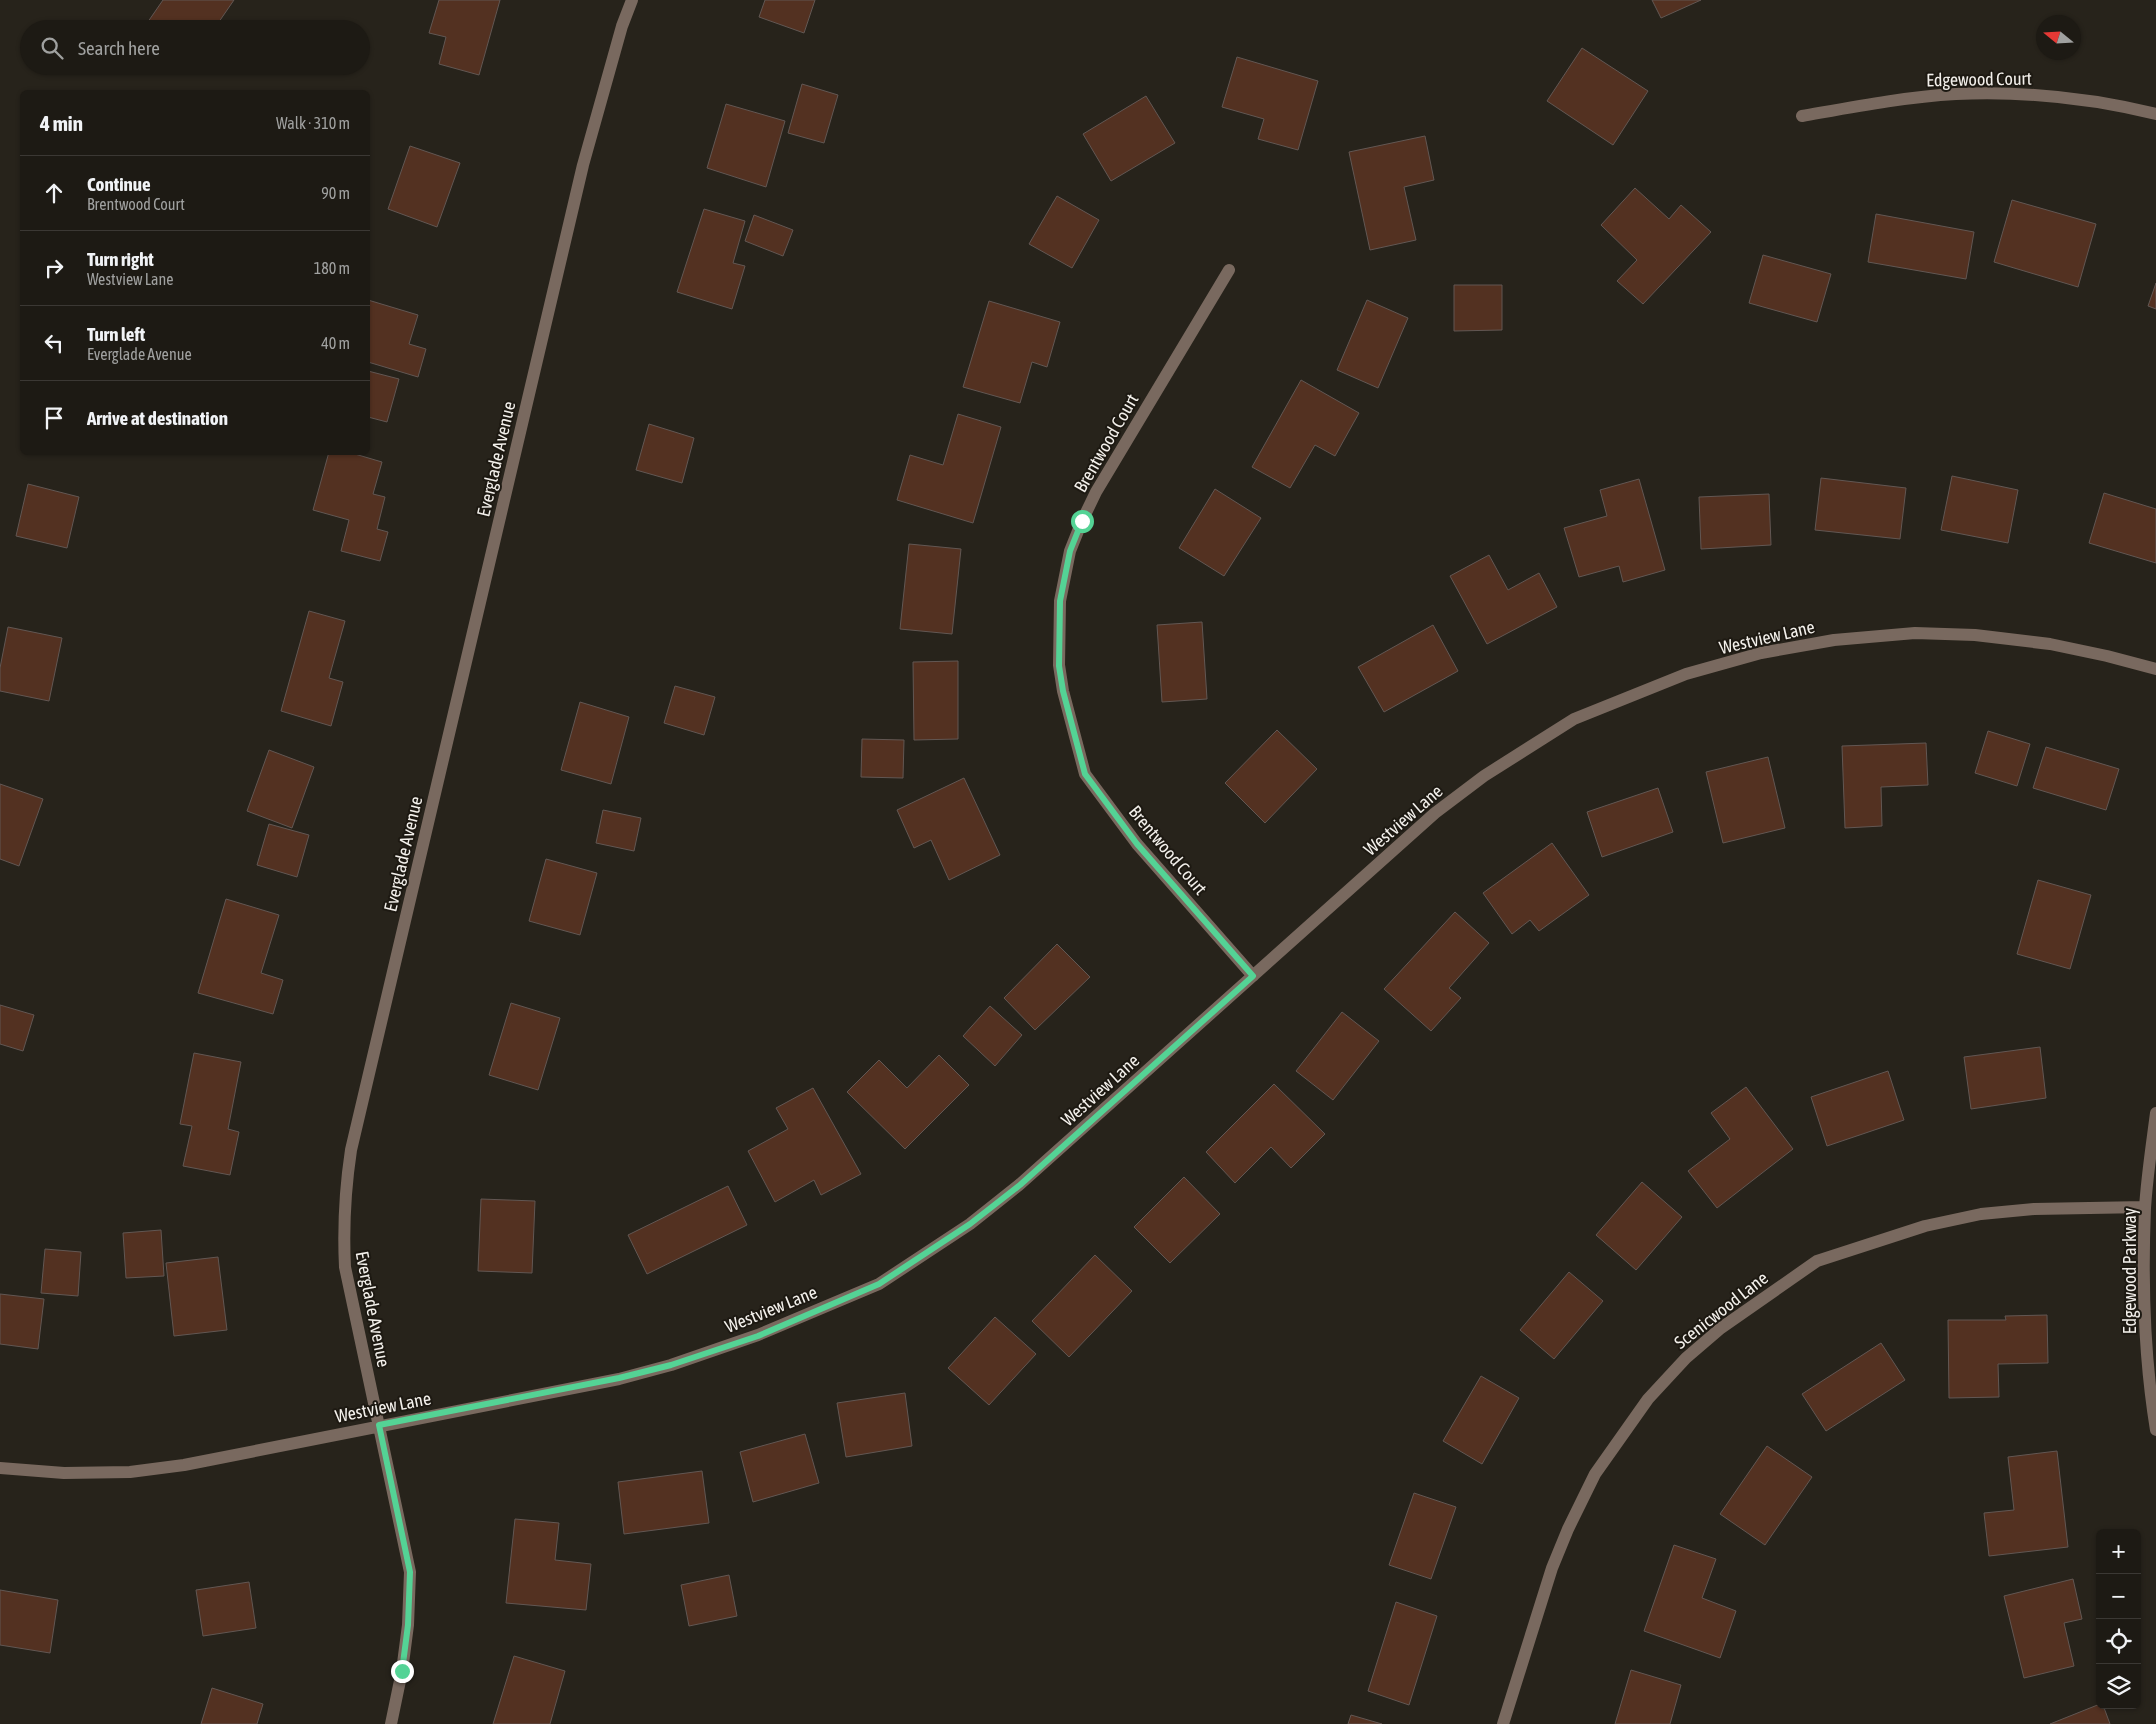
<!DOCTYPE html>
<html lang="en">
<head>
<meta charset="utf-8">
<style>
  :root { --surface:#1d1a14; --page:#2a2722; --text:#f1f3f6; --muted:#a0a1a0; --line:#3b3834 }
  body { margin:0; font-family:"Asap Condensed",sans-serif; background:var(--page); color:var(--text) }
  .controls { position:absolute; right:15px; bottom:15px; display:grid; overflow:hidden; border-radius:8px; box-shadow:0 1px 4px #0004 }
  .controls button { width:45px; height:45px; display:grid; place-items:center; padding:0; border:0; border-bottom:1px solid var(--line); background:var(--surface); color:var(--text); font:25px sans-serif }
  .compass { position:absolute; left:2036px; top:15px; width:45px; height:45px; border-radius:50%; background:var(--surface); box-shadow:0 1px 4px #0004; rotate:288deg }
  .stop { position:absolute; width:15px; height:15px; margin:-11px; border:4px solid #54d395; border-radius:50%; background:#fff }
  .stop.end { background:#54d395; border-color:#fff; box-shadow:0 1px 5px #0008 }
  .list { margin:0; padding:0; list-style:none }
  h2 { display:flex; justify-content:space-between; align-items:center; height:65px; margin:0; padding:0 20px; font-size:21px }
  h2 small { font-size:16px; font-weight:400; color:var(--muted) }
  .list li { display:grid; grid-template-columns:32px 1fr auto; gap:15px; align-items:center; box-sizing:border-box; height:75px; padding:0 20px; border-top:1px solid var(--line) }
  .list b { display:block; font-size:19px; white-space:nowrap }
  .list p { margin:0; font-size:16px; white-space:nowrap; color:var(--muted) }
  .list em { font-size:16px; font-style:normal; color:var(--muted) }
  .icon { flex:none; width:28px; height:28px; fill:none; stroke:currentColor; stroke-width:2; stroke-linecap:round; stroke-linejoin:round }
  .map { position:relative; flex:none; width:2156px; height:1724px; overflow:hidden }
  .search { position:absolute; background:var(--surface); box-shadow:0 1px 4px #0004; left:20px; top:20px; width:350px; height:55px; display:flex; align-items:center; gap:12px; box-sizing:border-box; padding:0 18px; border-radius:28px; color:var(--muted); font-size:19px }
  .panel { position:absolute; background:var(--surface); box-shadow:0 1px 4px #0004; left:20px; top:90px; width:350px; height:365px; border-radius:8px }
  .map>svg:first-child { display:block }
  .building { fill:#533121; stroke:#625753 }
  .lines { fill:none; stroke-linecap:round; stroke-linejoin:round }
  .street { stroke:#79695f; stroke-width:12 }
  .route { stroke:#54d395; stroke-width:6 }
  .labels { text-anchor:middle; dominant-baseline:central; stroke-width:4; stroke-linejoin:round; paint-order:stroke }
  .street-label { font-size:18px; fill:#f3f0eb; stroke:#1d1912 }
</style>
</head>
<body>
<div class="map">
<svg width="2156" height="1724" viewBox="0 0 2156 1724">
  <rect width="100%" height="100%" fill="#27231b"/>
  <path class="building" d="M163,0H234L214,29H143Z
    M439,0H500L479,75L439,64L446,37L429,33Z
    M765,0H815L804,33L759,17Z
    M1652,0H1701L1661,18Z
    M1582,48L1648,91L1613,145L1547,101Z
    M1237,57L1318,81L1298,150L1258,139L1264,119L1222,107Z
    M802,84L838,95L824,143L788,133Z
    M1146,96L1175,143L1111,181L1083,134Z
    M726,104L785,121L766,187L707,168Z
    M1425,136L1434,180L1404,187L1416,240L1370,250L1349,152Z
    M410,146L460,163L437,227L388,209Z
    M1635,188L1669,219L1681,205L1711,232L1643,304L1617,281L1637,260L1601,225Z
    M1057,196L1099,220L1072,268L1029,244Z
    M2012,200L2096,224L2078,287L1994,262Z
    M704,209L745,221L733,263L745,266L732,309L677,292Z
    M1876,214L1974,232L1966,279L1868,262Z
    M754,215L793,230L783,256L745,241Z
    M1763,255L1831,274L1817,322L1749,303Z
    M2156,283V309L2148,306Z
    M1454,285H1502V330L1454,331Z
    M368,300L418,315L409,344L426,349L418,377L368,362Z
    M1367,300L1408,318L1378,388L1337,370Z
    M989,301L1060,322L1047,367L1032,362L1020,403L963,387Z
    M368,371L399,379L387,422L368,417Z
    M1301,380L1359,413L1335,456L1315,445L1290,488L1252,467Z
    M958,414L1001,427L973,523L897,500L910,455L943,465Z
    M649,424L694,438L682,483L636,470Z
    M329,452H348L382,462L373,494L385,497L377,529L388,532L380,561L341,551L349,520L313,510Z
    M1952,476L2018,490L2008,543L1941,530Z
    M1821,478L1906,488L1900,539L1815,530Z
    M1639,479L1665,570L1623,582L1619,566L1579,577L1564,528L1607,516L1600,490Z
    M28,484L79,497L67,548L16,536Z
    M1215,489L1261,518L1224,576L1179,548Z
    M2104,493L2156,509V563L2089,543Z
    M1769,494L1771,545L1701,549L1699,497Z
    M909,544L961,549L952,634L900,629Z
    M1489,555L1508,590L1539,573L1557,607L1487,644L1450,576Z
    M309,611L345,621L329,678L343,682L331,726L281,711Z
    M1202,622L1207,699L1162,702L1157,625Z
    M1433,625L1458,671L1384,712L1358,667Z
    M8,627L62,638L49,701L0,691V668Z
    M958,661V739L914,740L913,662Z
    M675,686L715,697L704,735L664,723Z
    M580,702L629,717L611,784L561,770Z
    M1277,730L1317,769L1265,823L1225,783Z
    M1988,731L2030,744L2017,786L1975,773Z
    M862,739L904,740L903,778L861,777Z
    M1926,743L1928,785L1881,787L1882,826L1845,828L1842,746Z
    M2046,747L2119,769L2106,810L2033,788Z
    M269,750L314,767L292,828L247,811Z
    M1768,757L1785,828L1723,843L1706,772Z
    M964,778L1000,855L949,880L931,840L914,848L897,810Z
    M0,784L43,799L19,866L0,859Z
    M1658,788L1673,832L1602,857L1587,812Z
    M603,810L641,818L634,851L596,843Z
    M269,824L309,835L297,877L257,865Z
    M1552,843L1589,895L1539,931L1530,920L1512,934L1483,893Z
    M546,859L597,873L580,935L529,921Z
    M2038,880L2091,895L2070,969L2017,954Z
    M226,899L279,915L261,973L283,980L273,1014L198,993Z
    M1455,912L1489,943L1449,988L1461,998L1431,1031L1384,989Z
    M1057,944L1090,977L1035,1030L1004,998Z
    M511,1003L560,1018L538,1090L489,1075Z
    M0,1005L34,1015L23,1051L0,1044Z
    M990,1006L1022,1035L995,1066L963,1036Z
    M1342,1012L1379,1041L1333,1100L1296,1071Z
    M2040,1047L2046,1098L1971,1109L1964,1057Z
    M194,1053L241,1062L228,1129L239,1132L230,1175L183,1166L192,1126L180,1124Z
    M939,1055L969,1085L905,1149L847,1092L879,1060L907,1088Z
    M1888,1071L1904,1120L1827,1146L1811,1097Z
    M1274,1084L1325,1134L1291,1168L1271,1147L1235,1183L1206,1152Z
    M1746,1087L1793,1149L1717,1208L1688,1171L1730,1139L1711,1113Z
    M813,1088L861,1174L821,1195L814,1180L775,1202L748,1151L788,1129L776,1108Z
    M1184,1177L1220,1214L1170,1263L1134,1227Z
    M1642,1182L1682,1217L1636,1270L1596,1235Z
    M728,1186L747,1225L647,1274L628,1235Z
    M481,1199L535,1201L532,1273L478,1271Z
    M161,1230L164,1276L126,1278L123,1233Z
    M45,1249L81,1252L78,1296L41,1293Z
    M1095,1255L1132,1291L1069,1357L1032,1321Z
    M218,1257L227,1330L174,1336L166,1263Z
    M1569,1272L1603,1301L1554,1359L1520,1330Z
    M0,1294L44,1299L38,1349L0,1344Z
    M2047,1315L2048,1363L1998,1364L1999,1397L1949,1398L1948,1320H2006L2005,1316Z
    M995,1317L1036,1354L989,1405L948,1368Z
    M1881,1343L1905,1380L1826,1431L1802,1394Z
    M1481,1376L1519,1398L1482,1464L1443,1441Z
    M905,1393L912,1446L846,1457L837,1403Z
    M805,1434L819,1483L753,1502L740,1452Z
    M1767,1446L1812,1477L1765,1545L1720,1514Z
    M2057,1451L2068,1547L1989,1556L1984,1513L2014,1510L2008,1457Z
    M702,1471L709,1523L624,1534L618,1482Z
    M1414,1493L1456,1507L1431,1579L1389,1565Z
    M515,1519L559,1523L555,1560L591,1564L586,1610L506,1603Z
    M1674,1545L1716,1559L1702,1598L1736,1611L1720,1658L1644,1631Z
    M729,1575L737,1616L689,1626L681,1585Z
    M2073,1579L2082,1619L2064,1623L2074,1666L2024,1678L2004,1596Z
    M249,1582L256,1628L203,1636L196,1590Z
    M0,1590L58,1600L50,1653L0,1645Z
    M1396,1602L1437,1616L1409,1705L1368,1691Z
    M514,1656L565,1671L550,1724H493Z
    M1631,1670L1681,1685L1670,1724H1615Z
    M212,1688L263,1704L257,1724H201Z
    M2100,1704L2103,1705L2110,1724H2050Z
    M1351,1715L1382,1724H1348Z"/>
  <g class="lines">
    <path class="street" d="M1802,116C1853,107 1904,97 1956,94C2023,91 2091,98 2156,114
      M1229,270L1096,492L1082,521L1070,551L1060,601L1059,665L1063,691L1085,774L1137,844L1253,976
      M2156,1113C2152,1144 2147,1176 2145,1208C2142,1281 2144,1357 2156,1430
      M0,1468L64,1473L130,1472L184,1465L619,1379L671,1365L758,1335L879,1284L970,1224L1019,1185L1435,813L1484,776L1574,719L1686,674L1761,653L1834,640L1915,633L1975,635L2050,644L2107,656L2156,669
      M391,1724L402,1671L408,1625L410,1572L345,1267C343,1227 345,1190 351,1150L583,165L622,26L632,0
      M1503,1724L1552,1568L1568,1529L1595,1474L1648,1399L1686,1358L1721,1328L1817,1261L1925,1226L1981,1214L2034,1209L2145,1207"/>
  </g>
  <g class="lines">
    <path class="route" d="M402,1671L408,1625L410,1572L379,1425L619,1378L671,1365L758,1336L879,1284L970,1224L1020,1185L1253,976L1137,844L1085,774L1063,691L1059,666L1060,601L1070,551L1082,521"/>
  </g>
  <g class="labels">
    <g class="street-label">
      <text transform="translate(1979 79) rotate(-1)">Edgewood Court</text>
      <text transform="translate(1106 443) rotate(-60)">Brentwood Court</text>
      <text transform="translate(496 459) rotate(-77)">Everglade Avenue</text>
      <text transform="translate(1767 637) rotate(-13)">Westview Lane</text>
      <text transform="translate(1403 820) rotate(-41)">Westview Lane</text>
      <text transform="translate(1168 850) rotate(50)">Brentwood Court</text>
      <text transform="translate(403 854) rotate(-77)">Everglade Avenue</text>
      <text transform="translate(1100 1090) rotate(-42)">Westview Lane</text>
      <text transform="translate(2129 1271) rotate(-90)">Edgewood Parkway</text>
      <text transform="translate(373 1309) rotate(79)">Everglade Avenue</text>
      <text transform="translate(771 1309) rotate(-22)">Westview Lane</text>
      <text transform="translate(1721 1310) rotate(-38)">Scenicwood Lane</text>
      <text transform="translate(383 1407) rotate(-11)">Westview Lane</text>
    </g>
  </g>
</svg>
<div class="controls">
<button>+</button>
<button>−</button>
<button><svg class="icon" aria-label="locate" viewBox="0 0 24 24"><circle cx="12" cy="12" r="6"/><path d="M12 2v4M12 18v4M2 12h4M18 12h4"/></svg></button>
<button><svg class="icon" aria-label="layers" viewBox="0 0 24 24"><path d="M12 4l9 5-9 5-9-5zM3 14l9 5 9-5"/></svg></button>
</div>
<svg class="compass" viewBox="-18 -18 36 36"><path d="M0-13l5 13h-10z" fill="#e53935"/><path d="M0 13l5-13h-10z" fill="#a0a1a0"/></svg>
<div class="stop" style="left:1082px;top:521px"></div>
<div class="stop end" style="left:402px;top:1671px"></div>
<div class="search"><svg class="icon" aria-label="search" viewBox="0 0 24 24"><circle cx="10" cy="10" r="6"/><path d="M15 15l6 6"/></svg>Search here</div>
<section class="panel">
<h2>4 min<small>Walk · 310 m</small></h2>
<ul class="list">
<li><svg class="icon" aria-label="ahead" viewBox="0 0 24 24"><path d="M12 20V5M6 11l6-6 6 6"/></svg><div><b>Continue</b><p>Brentwood Court</p></div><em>90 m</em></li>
<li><svg class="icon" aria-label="right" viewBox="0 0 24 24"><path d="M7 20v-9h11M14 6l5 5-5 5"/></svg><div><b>Turn right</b><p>Westview Lane</p></div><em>180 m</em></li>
<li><svg class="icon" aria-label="left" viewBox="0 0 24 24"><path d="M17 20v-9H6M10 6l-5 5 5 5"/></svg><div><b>Turn left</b><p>Everglade Avenue</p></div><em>40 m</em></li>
<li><svg class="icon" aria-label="arrive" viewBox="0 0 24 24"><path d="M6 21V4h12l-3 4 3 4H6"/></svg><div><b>Arrive at destination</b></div></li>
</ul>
</section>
</div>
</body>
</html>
